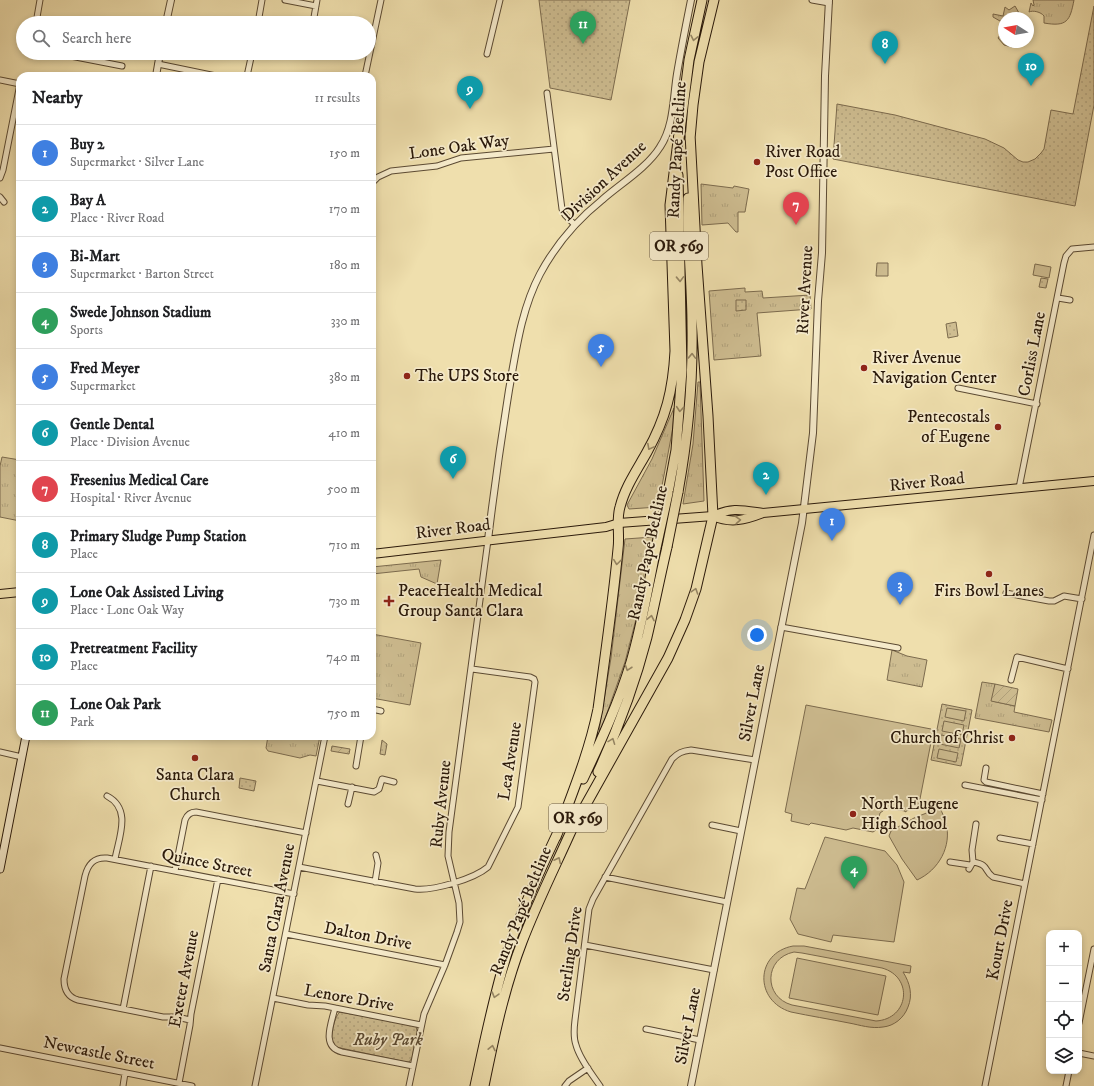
<!DOCTYPE html>
<html lang="en">
<head>
<meta charset="utf-8">
<style>
  :root { --surface:#fff; --page:#f2f2f2; --text:#202124; --muted:#757577; --line:#e0e0e0; --accent:#b45309 }
  body { margin:0; font-family:"IM FELL DW Pica",serif; background:var(--page); color:var(--text) }
  .controls { position:absolute; right:12px; bottom:12px; display:grid; overflow:hidden; border-radius:8px; box-shadow:0 2px 6px #0003 }
  .controls button { width:36px; height:36px; display:grid; place-items:center; padding:0; border:0; border-bottom:1px solid var(--line); background:var(--surface); color:var(--text); font:20px sans-serif }
  .compass { position:absolute; left:998px; top:12px; width:36px; height:36px; border-radius:50%; background:var(--surface); box-shadow:0 2px 6px #0003; rotate:281deg }
  .you { position:absolute; left:757px; top:635px; width:14px; height:14px; margin:-10px; border:3px solid #fff; border-radius:50%; background:#1a73e8; box-shadow:0 0 0 6px #1a73e833 }
  .badge { display:grid; place-items:center; width:26px; height:26px; border-radius:50%; background:var(--accent); color:#fff; font-size:13px; font-weight:700 }
  .pin { position:absolute; translate:-50% -33px; filter:drop-shadow(0 1px 2px #0008) }
  .pin::after { content:''; position:absolute; top:21px; width:14px; height:12px; background:inherit; clip-path:polygon(0 0,100% 0,50% 100%) }
  .list { margin:0; padding:0; list-style:none }
  h2 { display:flex; justify-content:space-between; align-items:center; height:52px; margin:0; padding:0 16px; font-size:17px }
  h2 small { font-size:13px; font-weight:400; color:var(--muted) }
  .list li { display:grid; grid-template-columns:26px 1fr auto; gap:12px; align-items:center; box-sizing:border-box; height:56px; padding:0 16px; border-top:1px solid var(--line) }
  .list b { display:block; font-size:15px; white-space:nowrap }
  .list p { margin:0; font-size:13px; white-space:nowrap; color:var(--muted) }
  .list em { font-size:13px; font-style:normal; color:var(--muted) }
  .icon { flex:none; width:22px; height:22px; fill:none; stroke:currentColor; stroke-width:2; stroke-linecap:round; stroke-linejoin:round }
  .map { position:relative; flex:none; width:1094px; height:1086px; overflow:hidden }
  .search { position:absolute; background:var(--surface); box-shadow:0 2px 6px #0003; left:16px; top:16px; width:360px; height:44px; display:flex; align-items:center; gap:10px; box-sizing:border-box; padding:0 14px; border-radius:22px; color:var(--muted); font-size:15px }
  .panel { position:absolute; background:var(--surface); box-shadow:0 2px 6px #0003; left:16px; top:72px; width:360px; height:668px; border-radius:12px }
  .map>svg:first-child { display:block }
  .grass { fill:url(#grass-tufts); stroke:#7c6b4e }
  .park { fill:url(#park-dots); stroke:#7c6b4e }
  .garden { fill:url(#garden-furrows); stroke:#7c6b4e }
  .pitch { fill:#cebd91; stroke:#7c6b4e; fill-rule:evenodd }
  .lines { fill:none; stroke-linecap:round; stroke-linejoin:round }
  .minor-casing { stroke:#5b4a33; stroke-width:7 }
  .tertiary-casing { stroke:#5b4a33; stroke-width:8 }
  .secondary-casing { stroke:#2a190a; stroke-width:9 }
  .primary-casing { stroke:#2a190a; stroke-width:10 }
  .motorway-casing { stroke:#2a190a; stroke-width:11 }
  .minor { stroke:#f5eaca; stroke-width:5 }
  .tertiary { stroke:#f5eaca; stroke-width:6 }
  .secondary { stroke:#f5eaca; stroke-width:7 }
  .primary { stroke:#efdfad; stroke-width:8 }
  .motorway { stroke:#efdfad; stroke-width:9 }
  .motorway-bridge-casing { stroke:#2a190a; stroke-width:11; stroke-linecap:butt }
  .motorway-bridge { stroke:#efdfad; stroke-width:9 }
  .oneway { stroke:#968664 }
  .poi-dot { fill:#8f2418; stroke:#f5eaca; stroke-width:1.5 }
  .labels { text-anchor:middle; dominant-baseline:central; stroke-width:3.5; stroke-linejoin:round; paint-order:stroke }
  .shield { fill:#f5eaca; stroke:#675844; stroke-width:1 }
  .shield-label { font-size:16px; font-weight:bold; fill:#2a190a }
  .street-label { font-size:17px; fill:#2a190a; stroke:#f5eaca }
  .poi-label { font-size:17px; fill:#2a190a; stroke:#f5eaca; text-anchor:start }
  .park-label { font-size:17px; font-style:italic; fill:#5b4a32; stroke:#f5eaca }
</style>
</head>
<body>
<div class="map">
<svg width="1094" height="1086" viewBox="0 0 1094 1086">
  <defs>
    <pattern id="grass-tufts" width="24" height="20" patternUnits="userSpaceOnUse"><rect width="24" height="20" fill="#cebd91"/><path d="M3 7l-1-3M5 7V3M7 7l1-3M15 17l-1-3M17 17v-4M19 17l1-3" fill="none" stroke="#b1a27c"/></pattern>
    <pattern id="park-dots" width="8" height="8" patternUnits="userSpaceOnUse"><rect width="8" height="8" fill="#cebd91"/><path d="M2 2h.1M6 6h.1" fill="none" stroke="#b1a27c" stroke-width="1.8" stroke-linecap="round"/></pattern>
    <pattern id="garden-furrows" width="10" height="10" patternUnits="userSpaceOnUse"><rect width="10" height="10" fill="#cebd91"/><path d="M-1 1l2-2M0 10L10 0M9 11l2-2" fill="none" stroke="#b1a27c"/></pattern>
  </defs>
  <rect width="100%" height="100%" fill="#efdfad"/>
  <filter id="stains"><feTurbulence type="fractalNoise" baseFrequency=".005" numOctaves="4"/><feColorMatrix values="0 0 0 0 .2 0 0 0 0 .09 0 0 0 0 .02 0 0 0 .5 -.17"/></filter>
  <radialGradient id="worn" r=".72"><stop offset=".6" stop-color="#630" stop-opacity="0"/><stop offset="1" stop-color="#630" stop-opacity=".3"/></radialGradient>
  <path class="grass" d="M1033,0H1074C1070,21 1067,27 1044,23V16C1041,12 1033,10 1029,12L1031,3L1033,6L1034,5Z
    M1015,6L1019,13L1020,18H1004V42H1014L1012,47L1004,45L998,38L1002,32V24L1003,22L1002,21H1000L993,17V14L1003,16L1005,7L1009,10Z
    M701,184L733,188L734,186L749,189L745,212H738V232H736L728,223L702,225Z
    M745,288V292L762,291L763,298L810,295L811,309L757,313L761,356L714,360L709,291Z
    M698,382H700L704,501L683,504L693,444Z
    M674,408L673,427L658,507L629,509L627,505L652,459Z
    M2,457L20,460V521L0,517V466Z
    M653,537L643,592L625,662L601,730H599L611,658L625,539Z
    M441,560L437,584L421,577L419,569L372,574V567Z
    M372,634L421,643L410,705L372,698Z
    M892,650L907,656L927,660L922,687L887,680Z
    M982,682L995,684L992,701L1015,706L1014,712L1052,720L1049,732L975,718Z
    M268,736H320L316,756L310,755L300,758L268,751L266,748Z"/>
  <path class="park" d="M539,0H630L611,100L550,88Z
    M1094,6V105L1075,206L833,159L837,104L895,115L985,139L1004,148L1018,160L1023,162H1028L1035,159L1041,153L1044,149L1051,110L1073,114Z
    M1041,278L1048,279L1046,288L1039,287Z
    M736,300H746V310L736,311Z
    M956,322L958,336L948,338L946,324Z
    M942,704L972,710L961,766L931,760Z
    M382,740L387,744L385,755L380,754Z
    M240,778L256,781L254,791L239,788Z
    M340,1012L416,1026L417,1031L412,1058L409,1062H406L336,1047C336,1047 332,1043 332,1042C330,1036 335,1015 340,1012Z"/>
  <path class="garden" d="M995,684L1018,689L1015,706L991,701Z
    M332,746L350,749L349,754L331,751Z"/>
  <path class="pitch" d="M877,263H888V276H876Z
    M1035,264L1051,267L1049,278L1033,275Z
    M806,705L931,729L933,732L919,804L905,812V811L887,808L880,813L876,830L873,832L853,828L846,830L811,823L809,825L791,821L792,814L785,812Z
    M947,708L966,711L964,721L945,717Z
    M944,721L964,725L962,735L942,731Z
    M941,735L961,739L959,748L940,744Z
    M939,749L958,753L956,762L937,758Z
    M939,808C943,812 944,818 946,823C952,846 939,870 917,880L902,859L889,836L891,831L914,818Z
    M825,837L885,851L897,865L904,882L894,942L833,935L831,942L798,934L790,919L797,888L805,889Z
    M793,946H804L911,966L910,973L903,972C910,983 913,995 908,1007C904,1018 894,1026 883,1027C871,1029 860,1025 849,1023C829,1019 810,1016 791,1012C754,1001 755,953 793,946ZM794,952L802,953L882,968C914,977 909,1019 876,1021L792,1005C763,997 764,958 794,952Z
    M797,958L886,976L878,1015L789,998Z"/>
  <g class="lines">
    <defs>
      <path id="minor" d="M285,0L316,6
        M812,0L829,3
        M36,23L40,0
        M258,23L262,0
        M313,23L317,0
        M55,53L122,66
        M487,54L500,0
        M158,64L216,76
        M247,76L252,53
        M365,76L381,0
        M0,80L20,84
        M547,93L562,209L565,215L575,225
        M0,178L3,170L20,84
        M372,183L378,177L391,171L437,166L461,158L554,149
        M0,197L4,202
        M1058,298L1070,300
        M958,388L1037,404
        M1019,488L1064,263L1066,256L1072,249L1094,247
        M1006,593L1049,601H1054L1064,596L1082,599
        M781,627L898,648
        M1011,680L1017,657L1068,669
        M372,709L381,711
        M0,752L22,757
        M356,766L361,736
        M986,768L984,780L986,782L1043,794
        M317,781L374,792L379,789L382,779L394,782
        M965,785L1042,800
        M107,796C132,809 119,837 115,859
        M348,804L352,787
        M712,825L741,831
        M1000,838L1033,844
        M950,862L970,865
        M973,862L972,850L976,824
        M299,867L415,889C433,891 474,879 488,867L518,807L535,682L534,679L530,677L472,669
        M969,869L973,862C990,865 983,870 993,877L1025,884
        M175,871L185,820C187,815 190,812 196,812L306,833
        M605,877L727,902
        M375,882L378,863L376,855
        M286,934L445,965
        M585,945L714,970
        M273,998L308,1005L325,1006L421,1025
        M335,1008C331,1024 321,1047 342,1052L413,1066
        M123,1009L151,866
        M190,1020L177,1017H163L78,1000C67,997 64,989 64,979L85,876C88,864 94,857 107,858L294,894
        M1079,1023L1094,949
        M646,1029L700,1040
        M0,1048L192,1086
        M1079,1053L1094,1056
        M179,1083L190,1025L191,1014L218,879
        M123,1086L125,1073
        M255,1086L325,736
        M409,1086L424,1014L445,965L457,932L460,922L459,903L448,856L449,832L488,540
        M565,1086L569,1081L588,1068
        M600,1086C592,1074 580,1060 576,1045C573,1037 574,1028 575,1020L589,909L593,899L672,759C678,753 682,751 691,750L755,760
        M985,1086L1094,535
        M1066,1086L1069,1071"/>
      <path id="tertiary" d="M166,23L171,0
        M156,76L160,53
        M488,540C494,490 501,440 509,390C516,351 521,310 540,274C555,246 577,220 602,200C620,184 647,168 660,147C674,126 673,99 677,74C681,50 686,25 691,0
        M691,1086L802,523L813,433L818,301L822,253L825,76L829,0"/>
      <path id="secondary" d="M0,869L26,736"/>
      <path id="primary" d="M713,516C731,524 745,520 763,513L1094,481
        M372,554L606,527L619,523L713,516C732,507 742,510 763,513
        M0,594L20,592"/>
      <path id="motorway" d="M679,139L689,60L702,0
        M690,139L693,105L699,62L714,0
        M678,492C688,437 693,381 692,326C692,283 687,241 688,198
        M668,493L676,450L682,370L678,175
        M598,772C618,729 635,683 647,637C654,607 660,577 667,547
        M583,779C601,741 619,702 631,662C642,625 648,586 656,548
        M575,824L668,658L685,620L696,589L713,516L708,416L697,265L690,134
        M556,837C572,794 589,753 598,709C605,656 613,602 618,549C620,535 616,520 620,507C625,487 637,470 647,452C666,418 673,390 675,351L670,205L679,133
        M475,1086C485,1040 494,994 508,950C522,909 540,870 558,832
        M484,1086C494,1037 504,989 522,942C538,900 558,861 576,820"/>
    </defs>
    <use href="#minor" class="minor-casing"/>
    <use href="#tertiary" class="tertiary-casing"/>
    <use href="#secondary" class="secondary-casing"/>
    <use href="#primary" class="primary-casing"/>
    <use href="#motorway" class="motorway-casing"/>
    <use href="#minor" class="minor"/>
    <use href="#tertiary" class="tertiary"/>
    <use href="#secondary" class="secondary"/>
    <use href="#primary" class="primary"/>
    <use href="#motorway" class="motorway"/>
    <defs>
      <path id="motorway-bridge" d="M667,547L678,492
        M656,548L668,493"/>
    </defs>
    <use href="#motorway-bridge" class="motorway-bridge-casing"/>
    <use href="#motorway-bridge" class="motorway-bridge"/>
  </g>
  <defs><path id="oneway-chevron" d="M-2-3.5L2.5 0L-2 3.5" fill="none" stroke-width="1.6" stroke-linecap="round" stroke-linejoin="round"/></defs>
  <g class="oneway">
    <use href="#oneway-chevron" transform="translate(694 38) rotate(102)"/>
    <use href="#oneway-chevron" transform="translate(680 279) rotate(88)"/>
    <use href="#oneway-chevron" transform="translate(692 356) rotate(-88)"/>
    <use href="#oneway-chevron" transform="translate(680 409) rotate(95)"/>
    <use href="#oneway-chevron" transform="translate(650 447) rotate(118)"/>
    <use href="#oneway-chevron" transform="translate(738 520) rotate(-4)"/>
    <use href="#oneway-chevron" transform="translate(617 562) rotate(97)"/>
    <use href="#oneway-chevron" transform="translate(695 591) rotate(-72)"/>
    <use href="#oneway-chevron" transform="translate(651 618) rotate(-78)"/>
    <use href="#oneway-chevron" transform="translate(628 668) rotate(109)"/>
    <use href="#oneway-chevron" transform="translate(612 741) rotate(-69)"/>
    <use href="#oneway-chevron" transform="translate(558 860) rotate(-64)"/>
    <use href="#oneway-chevron" transform="translate(495 995) rotate(106)"/>
    <use href="#oneway-chevron" transform="translate(492 1048) rotate(-78)"/>
  </g>
  <g class="poi-dot">
    <circle cx="757" cy="162" r="4"/>
    <circle cx="864" cy="368" r="4"/>
    <circle cx="407" cy="376" r="4"/>
    <circle cx="998" cy="427" r="4"/>
    <circle cx="989" cy="574" r="4"/>
    <path d="M387 595h4v4h4v4h-4v4h-4v-4h-4v-4h4z"/>
    <circle cx="1012" cy="738" r="4"/>
    <circle cx="195" cy="758" r="4"/>
    <circle cx="853" cy="814" r="4"/>
  </g>
  <g class="labels">
    <g class="shield">
      <rect x="650" y="232" width="58" height="28" rx="3"/>
      <rect x="549" y="804" width="58" height="28" rx="3"/>
    </g>
    <g class="shield-label">
      <text x="679" y="246">OR 569</text>
      <text x="578" y="818">OR 569</text>
    </g>
    <g class="street-label">
      <text transform="translate(459 147) rotate(-8)">Lone Oak Way</text>
      <text transform="translate(677 150) rotate(-87)">Randy Papé Beltline</text>
      <text transform="translate(604 181) rotate(-43)">Division Avenue</text>
      <text transform="translate(805 290) rotate(-87)">River Avenue</text>
      <text transform="translate(1032 354) rotate(-79)">Corliss Lane</text>
      <text transform="translate(927 482) rotate(-6)">River Road</text>
      <text transform="translate(453 529) rotate(-7)">River Road</text>
      <text transform="translate(648 553) rotate(-78)">Randy Papé Beltline</text>
      <text transform="translate(752 703) rotate(-79)">Silver Lane</text>
      <text transform="translate(510 761) rotate(-81)">Lea Avenue</text>
      <text transform="translate(441 804) rotate(-84)">Ruby Avenue</text>
      <text transform="translate(207 863) rotate(11)">Quince Street</text>
      <text transform="translate(277 908) rotate(-79)">Santa Clara Avenue</text>
      <text transform="translate(521 911) rotate(-68)">Randy Papé Beltline</text>
      <text transform="translate(368 936) rotate(11)">Dalton Drive</text>
      <text transform="translate(1000 940) rotate(-79)">Kourt Drive</text>
      <text transform="translate(570 954) rotate(-82)">Sterling Drive</text>
      <text transform="translate(184 979) rotate(-79)">Exeter Avenue</text>
      <text transform="translate(349 998) rotate(10)">Lenore Drive</text>
      <text transform="translate(688 1026) rotate(-79)">Silver Lane</text>
      <text transform="translate(99 1053) rotate(11)">Newcastle Street</text>
    </g>
    <g class="poi-label">
      <text x="765" y="152">River Road<tspan x="765" dy="20">Post Office</tspan></text>
      <text x="872" y="358">River Avenue<tspan x="872" dy="20">Navigation Center</tspan></text>
      <text x="415" y="376">The UPS Store</text>
      <text x="990" y="417" text-anchor="end">Pentecostals<tspan x="990" dy="20">of Eugene</tspan></text>
      <text x="398" y="591">PeaceHealth Medical<tspan x="398" dy="20">Group Santa Clara</tspan></text>
      <text x="989" y="591" text-anchor="middle">Firs Bowl Lanes</text>
      <text x="1004" y="738" text-anchor="end">Church of Christ</text>
      <text x="195" y="775" text-anchor="middle">Santa Clara<tspan x="195" dy="20">Church</tspan></text>
      <text x="861" y="804">North Eugene<tspan x="861" dy="20">High School</tspan></text>
    </g>
    <g class="park-label">
      <text x="388" y="1040">Ruby Park</text>
    </g>
  </g>
  <rect width="100%" height="100%" filter="url(#stains)"/>
  <rect width="100%" height="100%" fill="url(#worn)"/>
</svg>
<div class="controls">
<button>+</button>
<button>−</button>
<button><svg class="icon" aria-label="locate" viewBox="0 0 24 24"><circle cx="12" cy="12" r="6"/><path d="M12 2v4M12 18v4M2 12h4M18 12h4"/></svg></button>
<button><svg class="icon" aria-label="layers" viewBox="0 0 24 24"><path d="M12 4l9 5-9 5-9-5zM3 14l9 5 9-5"/></svg></button>
</div>
<svg class="compass" viewBox="-18 -18 36 36"><path d="M0-13l5 13h-10z" fill="#e53935"/><path d="M0 13l5-13h-10z" fill="#757577"/></svg>
<div class="you"></div>
<div class="pin badge" style="left:832px;top:541px;background:#3f7fe0">1</div>
<div class="pin badge" style="left:766px;top:495px;background:#0f9aa8">2</div>
<div class="pin badge" style="left:900px;top:605px;background:#3f7fe0">3</div>
<div class="pin badge" style="left:854px;top:889px;background:#2e9e5b">4</div>
<div class="pin badge" style="left:601px;top:367px;background:#3f7fe0">5</div>
<div class="pin badge" style="left:453px;top:479px;background:#0f9aa8">6</div>
<div class="pin badge" style="left:796px;top:225px;background:#e0444e">7</div>
<div class="pin badge" style="left:885px;top:64px;background:#0f9aa8">8</div>
<div class="pin badge" style="left:470px;top:109px;background:#0f9aa8">9</div>
<div class="pin badge" style="left:1031px;top:86px;background:#0f9aa8">10</div>
<div class="pin badge" style="left:583px;top:44px;background:#2e9e5b">11</div>
<div class="search"><svg class="icon" aria-label="search" viewBox="0 0 24 24"><circle cx="10" cy="10" r="6"/><path d="M15 15l6 6"/></svg>Search here</div>
<section class="panel">
<h2>Nearby<small>11 results</small></h2>
<ul class="list">
<li><span class="badge" style="background:#3f7fe0">1</span><div><b>Buy 2</b><p>Supermarket · Silver Lane</p></div><em>150 m</em></li>
<li><span class="badge" style="background:#0f9aa8">2</span><div><b>Bay A</b><p>Place · River Road</p></div><em>170 m</em></li>
<li><span class="badge" style="background:#3f7fe0">3</span><div><b>Bi-Mart</b><p>Supermarket · Barton Street</p></div><em>180 m</em></li>
<li><span class="badge" style="background:#2e9e5b">4</span><div><b>Swede Johnson Stadium</b><p>Sports</p></div><em>330 m</em></li>
<li><span class="badge" style="background:#3f7fe0">5</span><div><b>Fred Meyer</b><p>Supermarket</p></div><em>380 m</em></li>
<li><span class="badge" style="background:#0f9aa8">6</span><div><b>Gentle Dental</b><p>Place · Division Avenue</p></div><em>410 m</em></li>
<li><span class="badge" style="background:#e0444e">7</span><div><b>Fresenius Medical Care</b><p>Hospital · River Avenue</p></div><em>500 m</em></li>
<li><span class="badge" style="background:#0f9aa8">8</span><div><b>Primary Sludge Pump Station</b><p>Place</p></div><em>710 m</em></li>
<li><span class="badge" style="background:#0f9aa8">9</span><div><b>Lone Oak Assisted Living</b><p>Place · Lone Oak Way</p></div><em>730 m</em></li>
<li><span class="badge" style="background:#0f9aa8">10</span><div><b>Pretreatment Facility</b><p>Place</p></div><em>740 m</em></li>
<li><span class="badge" style="background:#2e9e5b">11</span><div><b>Lone Oak Park</b><p>Park</p></div><em>750 m</em></li>
</ul>
</section>
</div>
</body>
</html>
